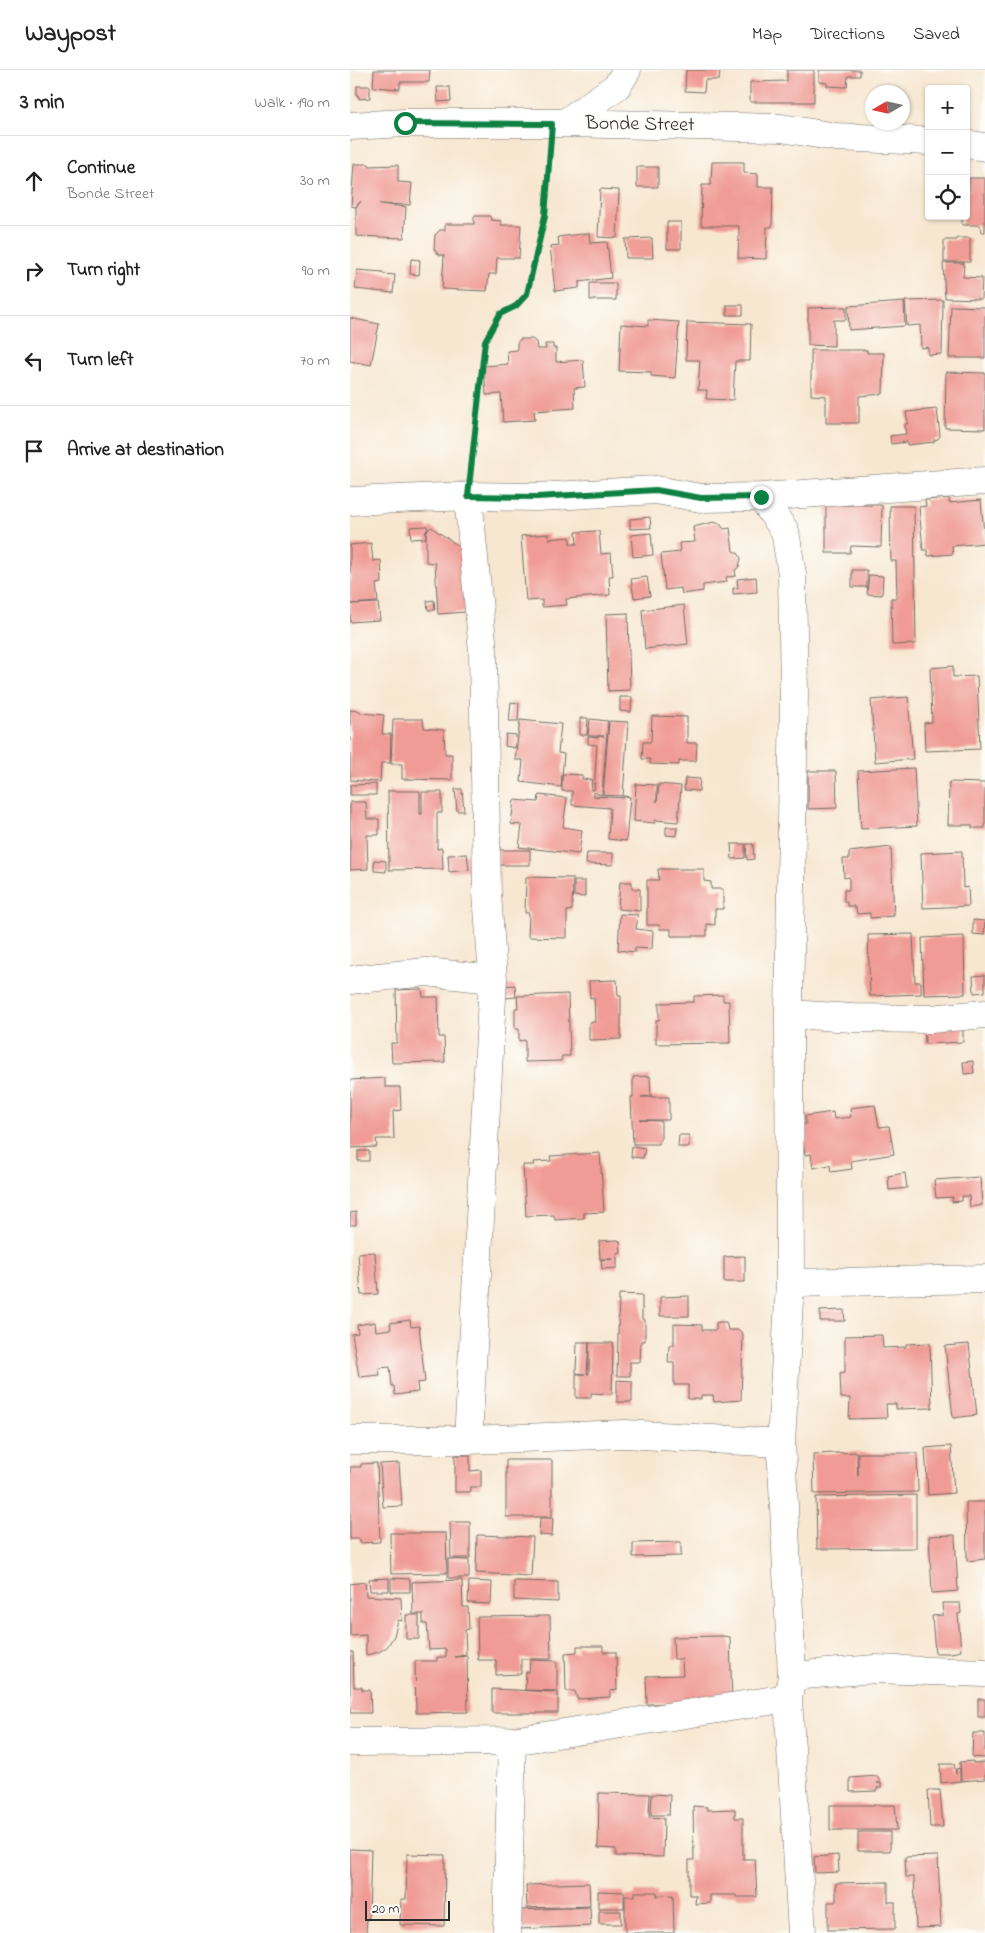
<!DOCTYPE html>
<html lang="en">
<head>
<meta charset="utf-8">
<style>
  :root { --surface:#fff; --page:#f6f6f6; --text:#222; --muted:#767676; --line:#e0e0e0 }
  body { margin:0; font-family:"Indie Flower",sans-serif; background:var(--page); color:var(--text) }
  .controls { position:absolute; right:15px; top:15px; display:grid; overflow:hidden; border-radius:5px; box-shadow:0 1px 4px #0004 }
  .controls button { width:45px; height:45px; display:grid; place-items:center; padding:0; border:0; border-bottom:1px solid var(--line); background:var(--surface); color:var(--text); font:25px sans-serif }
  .compass { position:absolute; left:515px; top:15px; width:45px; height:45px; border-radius:50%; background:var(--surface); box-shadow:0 1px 4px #0004; rotate:261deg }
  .scale { position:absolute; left:15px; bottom:12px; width:85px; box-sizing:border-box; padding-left:5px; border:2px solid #2b2b2b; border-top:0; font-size:14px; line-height:18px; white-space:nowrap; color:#2b2b2b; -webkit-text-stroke:4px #fdfcf7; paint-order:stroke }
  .stop { position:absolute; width:15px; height:15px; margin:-11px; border:4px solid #0b8043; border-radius:50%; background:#fff }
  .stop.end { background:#0b8043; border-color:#fff; box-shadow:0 1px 5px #0008 }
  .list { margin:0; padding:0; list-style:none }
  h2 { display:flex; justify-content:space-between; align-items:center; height:65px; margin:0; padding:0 20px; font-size:21px }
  h2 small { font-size:16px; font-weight:400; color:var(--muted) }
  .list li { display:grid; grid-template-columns:32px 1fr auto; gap:15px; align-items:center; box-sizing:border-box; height:90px; padding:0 20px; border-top:1px solid var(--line) }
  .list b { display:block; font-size:19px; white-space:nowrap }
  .list p { margin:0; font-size:16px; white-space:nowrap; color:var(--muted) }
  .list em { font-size:16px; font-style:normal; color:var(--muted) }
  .icon { flex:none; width:28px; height:28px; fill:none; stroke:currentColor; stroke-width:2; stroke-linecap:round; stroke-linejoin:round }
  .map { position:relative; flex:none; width:635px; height:1863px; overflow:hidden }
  header { display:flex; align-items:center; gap:30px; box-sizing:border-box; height:70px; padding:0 25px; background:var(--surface); border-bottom:1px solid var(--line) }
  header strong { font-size:24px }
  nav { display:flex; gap:28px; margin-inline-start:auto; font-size:18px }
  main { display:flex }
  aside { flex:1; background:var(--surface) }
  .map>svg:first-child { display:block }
  .building { fill:#f09b95 }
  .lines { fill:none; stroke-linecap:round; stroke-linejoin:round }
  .minor-casing { stroke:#726d65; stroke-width:29 }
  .path { stroke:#726d65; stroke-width:3; stroke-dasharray:1 4; stroke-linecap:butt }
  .minor { stroke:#fff; stroke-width:28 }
  .route { stroke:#0b8043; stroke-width:6 }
  .labels { text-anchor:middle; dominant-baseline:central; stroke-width:5; stroke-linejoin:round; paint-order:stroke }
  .street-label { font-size:20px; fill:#2b2b2b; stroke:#fdfcf7 }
</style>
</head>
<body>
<header>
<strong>Waypost</strong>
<nav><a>Map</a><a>Directions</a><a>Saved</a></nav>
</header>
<main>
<aside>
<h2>3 min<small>Walk · 190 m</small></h2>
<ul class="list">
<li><svg class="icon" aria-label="ahead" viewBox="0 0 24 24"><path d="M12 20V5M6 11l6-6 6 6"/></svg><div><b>Continue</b><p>Bonde Street</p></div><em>30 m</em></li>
<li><svg class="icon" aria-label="right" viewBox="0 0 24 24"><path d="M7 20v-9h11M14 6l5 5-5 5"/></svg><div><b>Turn right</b></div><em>90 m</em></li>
<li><svg class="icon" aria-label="left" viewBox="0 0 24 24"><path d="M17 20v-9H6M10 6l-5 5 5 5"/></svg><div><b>Turn left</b></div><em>70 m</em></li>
<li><svg class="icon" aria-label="arrive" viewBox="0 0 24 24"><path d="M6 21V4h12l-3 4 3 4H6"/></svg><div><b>Arrive at destination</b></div></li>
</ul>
</aside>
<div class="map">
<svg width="635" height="1863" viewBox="0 0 635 1863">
  <rect width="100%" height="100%" fill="#fdfcf7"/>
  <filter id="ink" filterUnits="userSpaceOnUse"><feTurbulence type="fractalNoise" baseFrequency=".02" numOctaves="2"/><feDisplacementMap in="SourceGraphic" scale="10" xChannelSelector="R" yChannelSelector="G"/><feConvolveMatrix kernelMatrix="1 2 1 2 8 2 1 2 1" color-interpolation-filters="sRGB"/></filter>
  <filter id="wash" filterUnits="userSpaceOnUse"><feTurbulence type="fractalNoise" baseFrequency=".0096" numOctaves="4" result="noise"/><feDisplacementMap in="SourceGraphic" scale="20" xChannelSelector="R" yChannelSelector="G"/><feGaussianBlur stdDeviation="1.12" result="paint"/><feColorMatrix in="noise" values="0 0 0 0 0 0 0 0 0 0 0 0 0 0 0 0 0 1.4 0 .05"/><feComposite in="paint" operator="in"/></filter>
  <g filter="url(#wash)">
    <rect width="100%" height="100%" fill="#f7e7d1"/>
    <g id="blocks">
      <path class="building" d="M24,0H80L79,12H50V19L23,17Z
        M336,0H370L369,10H355L354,22L335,21Z
        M437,0H464V32H400V12L437,11Z
        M469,0H510V6H498L497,17L477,16V13L469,12Z
        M7,16H20V28L9,29V26H7Z
        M87,17H100L101,31L88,32Z
        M362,92H394V103L408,104V117H423L422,157H417L416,189L388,188L389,156H351L352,115H361Z
        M4,94H19V96L48,95V112L62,113L60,135L29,134L56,137L54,168L6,166V137L11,131L6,137L1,136Z
        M287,97H308V117H287Z
        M619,108H635V162H631L630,155H612V146H616V121H619Z
        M250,119L269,120L267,168L248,167Z
        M124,146H140L141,150L151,151V155H171L169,188H147L146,204H139L137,221L92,219L94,185H89L84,179L85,165L90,160H95V154H124Z
        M317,152H331V179H317Z
        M239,163L240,173L257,172L261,208L229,212V218L205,221L200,176L209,175L208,167Z
        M302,168L303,188H276L275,169Z
        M607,168H620V192H594V170H607Z
        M61,189L70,190L69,205L60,204Z
        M593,193H614L613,207L632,208L631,229L595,228Z
        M7,200L33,202V204L45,205L43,223L5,219Z
        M240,213H266V230H240Z
        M593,230L592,284L578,285V277L571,278L570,255L557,256L555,231Z
        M554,232L555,256L499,260L498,236Z
        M377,235H393V245H377Z
        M601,236L635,237V288H599Z
        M496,237V250H484V276L458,275V238Z
        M0,248L29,254L21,295L0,291Z
        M298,250L329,252L325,308L301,306V302L269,301L271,254L298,256Z
        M337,252L401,254L400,291H385L383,330L356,329L357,320H348L350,290H336Z
        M170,269H182L186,272L187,279H196L195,274H203V278H206V292L233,290L235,317L224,318L225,338L184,341L185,350L153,352L151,324L136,325L134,296L158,294L157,281L167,280V273Z
        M461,280H517V283H534L533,324L509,326V353H476V326L461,325Z
        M596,302L635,303V359L595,358Z
        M587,339L590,366L588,369L584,370V372L557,375V372L541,374L540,366L556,364L555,354L558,353L556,342Z
        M599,428V433L631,430L635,473L602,476L603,484L578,486L577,480H573L569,437L576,436L575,430Z
        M476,435H532L531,477L501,476L500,483H476Z
        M540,436H564L566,574L542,575L541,528H547L546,491H541Z
        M300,447L301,458L280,459V449Z
        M364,452L370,454L374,459L380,458L383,481L388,483L391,488L389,497L385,500L386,506L376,507L377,512L353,515V521L332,524L331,518L315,520L311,484L330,482L329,473L345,472L343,457Z
        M77,456L78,460L76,461H77L81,457L113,479L116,542L88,544L85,493L76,492V461V468L61,469L60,457Z
        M249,461L251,484L261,483L263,506H259L260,525L216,529L217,535L192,537V530L176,531L171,466L199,464V469L220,467V474H227L226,462Z
        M301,463L303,485L283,487L281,465Z
        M21,473L23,491L31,490L32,513L26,514L28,532L0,534V475Z
        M502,500H517V517H502Z
        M519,505L533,506L532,525L517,524Z
        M297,507L300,526L284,528L281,509Z
        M406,507L407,522L383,524V518H388L387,509Z
        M84,530L85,540H78L77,531Z
        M28,533L30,550L0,552V534Z
        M334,535L338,574L295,579L292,540Z
        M278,543L280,620L258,621L256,544Z
        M603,596V607L627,606L630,679L575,681L574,653L582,652L580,598Z
        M270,627H282L281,642L270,641Z
        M558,627L563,689L525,692L521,630Z
        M161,632L169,633L168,651H159Z
        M0,640L10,641V643L34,645L32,664H41L40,693H31L30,712L0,710Z
        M302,646L337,647V673H347L346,691H329V695L300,694V689H292L293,672H301Z
        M230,648H238L237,665H230Z
        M43,649H73L74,658L94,660L95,684H102V710L52,709V694H41Z
        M240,649L258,651L252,725L243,722V726L274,728V726L280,727L276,771L258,769L260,738L222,735V721H212V704L232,705V709L242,710L241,720H244L247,675L238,674V667L248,668V666H254H238Z
        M170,650L211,654L208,683L214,684L211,717L171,712L173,690H165Z
        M259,651L278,652L273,726L253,725Z
        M156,664L166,665L165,678L155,676Z
        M564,698L567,756L511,759L508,701Z
        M458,701H486L487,738L458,739Z
        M335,708L350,709L349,721L334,720Z
        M599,712L635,713V758H622V755H598Z
        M26,714V725H0V715Z
        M286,714L307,715V732L309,714L331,716L328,752L305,750V753L284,751Z
        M105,719H112L114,741H107Z
        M38,721H70V744H72V722H92V743H87V779L92,778L93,799L39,800Z
        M189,725L217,728L213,757L232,760L229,784L169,777L172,755L161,754L164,730L188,732Z
        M0,732H16L17,749H29V765H17L18,799L0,800Z
        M316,757H327L326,766L316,765Z
        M381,774H395V788L382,789Z
        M396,774H403L404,789L397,790Z
        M541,777L544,846L520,848V843L507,844L506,838L504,839V836H497V832H494V820H499V807L494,808L493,789H499V782Z
        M148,780H180V795H148Z
        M612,781L613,818L618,817L619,836L573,838L571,783Z
        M237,783H263V795L236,794Z
        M117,784L119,800L99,802L98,785Z
        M24,790L36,791V802L24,801Z
        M308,799H354V811L361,812V819H373V839H365V855L357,854V866H321V859H310L309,855H297V810H309Z
        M176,807L223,808L222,840L217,841V868L178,867L179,843H175Z
        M224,811H235V827L224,826Z
        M270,812H282V819H290V841L268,839Z
        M270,844L288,845L286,859L303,861L302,879L285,878V882L268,880Z
        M623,850L635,851L634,865L623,864Z
        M563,864L565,912H571V924L520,926L518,865Z
        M614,866L615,924L574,925L572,868Z
        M635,905V922L624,923L623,906Z
        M267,910L268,926H271V969L239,970V952H245L244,927L240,928L239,911Z
        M165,915L166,927L155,928L153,916Z
        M72,919L73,927H88L89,967H94L95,992L42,993L41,973H47L46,920Z
        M218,924L220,986H212L211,991L175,992V970L169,971V959H165V938H168L167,926Z
        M373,925V931H379L380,973L306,974V950H309V933L344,932V926Z
        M613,950V972L575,974L574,951Z
        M623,991L624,1003L614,1004L613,992Z
        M300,1006L301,1026L291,1027H319V1050H290L311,1051V1070H309V1074H283L281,1027H283V1007Z
        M35,1008V1017H50L51,1040L43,1041L44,1069H26L27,1077L0,1078V1010Z
        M525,1035L529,1057L539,1056L544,1084L501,1091L502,1099L481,1102L480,1095L463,1098L461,1084L455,1085L451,1055L456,1054L455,1046L483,1042L484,1049L501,1047L500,1038Z
        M329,1065H339V1077H328Z
        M282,1076L295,1078L293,1088L281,1087Z
        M8,1081H19V1091H8Z
        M250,1083L254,1142L234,1143V1148L205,1150L204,1145L176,1146L173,1095H184L183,1092L201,1091L200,1086Z
        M555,1103L557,1118L539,1120L538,1106Z
        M630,1107L632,1135L620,1137L619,1126H612V1131L602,1132L603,1127L586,1128L584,1110Z
        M6,1142V1155H0V1143Z
        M267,1170L270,1171L271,1183L267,1184V1198L252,1199L251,1190L263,1189H250L249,1171Z
        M25,1182L28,1224L11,1225L8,1183Z
        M395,1186V1212H374V1187Z
        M269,1224L292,1225V1249L295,1250V1271H291L290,1292H280V1306H267Z
        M339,1226V1246H310V1227Z
        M494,1240L495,1251H470V1241Z
        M60,1250L61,1257L69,1256L75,1312L67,1313L68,1322L45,1325L44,1316H42L40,1297L29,1298L30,1305L9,1307L2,1264L8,1263L7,1255L25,1252L26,1261L41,1259L40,1253Z
        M369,1252H376L378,1260H389L393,1264L391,1330L364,1332L363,1325H351V1329H338V1315H324V1293H318L319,1275H324V1254L352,1255V1260H366V1253Z
        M532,1265L533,1278L556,1277V1274L580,1273L582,1338L546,1339V1334H536L537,1348L499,1349L500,1328H491L490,1303L495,1302V1266Z
        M227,1272H239L237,1304H239V1273H263L262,1324L241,1323V1328H226V1304H235L226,1303Z
        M619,1274L627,1345L603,1348L595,1276Z
        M267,1310L282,1311V1332H267Z
        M601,1376L604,1423L578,1425L575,1378Z
        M507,1382L508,1406V1383H567L568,1422L464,1424L463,1384Z
        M105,1385H120V1401L131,1400V1417H120L121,1422H105Z
        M156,1390H202V1447H156Z
        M27,1393L30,1472L10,1473V1469H0V1397H11V1394Z
        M49,1393L52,1436L33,1437L30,1394Z
        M566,1425V1478L467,1479L466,1427Z
        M616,1432H635V1489L617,1491Z
        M190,1448H203L202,1466L189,1465Z
        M100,1452H120V1488H101Z
        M40,1463H96L97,1503L41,1504Z
        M127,1465L183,1467L181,1506L126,1503Z
        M605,1465L608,1521L582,1523L579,1466Z
        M331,1472V1486L283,1487V1473Z
        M98,1489L119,1490V1508H98Z
        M39,1508V1521H20L19,1509Z
        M41,1508L60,1509V1522H41Z
        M112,1510L113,1537H118L119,1559L115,1560L116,1585L104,1587L117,1586L118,1642L66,1643L65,1591H87V1587H96V1579L79,1580L77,1554H73V1544H63L62,1512Z
        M119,1511L142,1512L141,1534L118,1533Z
        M164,1511L208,1512V1532L164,1530Z
        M15,1512L16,1526L51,1528L52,1551L48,1550L44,1566L37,1577L29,1582L16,1585V1565L0,1566V1514Z
        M592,1533H610L611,1543L608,1544L611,1581L601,1583H585L582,1546L593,1545Z
        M56,1545H69V1569H56Z
        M200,1546L201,1589H171V1604L146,1605V1590H128L127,1547Z
        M372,1566L380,1567L382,1632L297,1634L296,1606L333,1605L332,1589H324L323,1567Z
        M227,1576H253V1582H266L267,1620L260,1621V1627L227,1629L225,1621H216L215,1583L227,1582Z
        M0,1582H3L4,1617H12V1620H20L21,1643H0Z
        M180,1590L207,1591V1621L175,1620L176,1602H179Z
        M142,1619L208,1622V1643H142Z
        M628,1629H635V1647H628Z
        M623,1663H635V1688L622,1687Z
        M623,1691V1693L635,1692V1709L611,1711L610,1692Z
        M590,1694H604L606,1704V1699L610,1698V1711L591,1713Z
        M527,1706L530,1712L527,1713H531V1718H527V1721L500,1722V1708Z
        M578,1720H590L593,1757H580Z
        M249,1723L300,1724L299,1747L314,1748L313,1787L266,1786V1779L248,1778Z
        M302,1724L320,1725L319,1745H301Z
        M480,1735H545L547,1760H480Z
        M343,1736L357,1737V1740L385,1739V1748H393V1789H405L407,1827H386V1825H360V1833L345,1834L346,1825H339V1790H344Z
        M508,1762H540V1781H508Z
        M0,1779L21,1780L19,1848H17L16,1863H0Z
        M57,1784L95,1785L94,1856L50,1855L51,1829H56Z
        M488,1785L489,1802L465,1803L464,1787Z
        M588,1786L591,1857L566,1858L564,1807H556L555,1787Z
        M538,1812V1832H545V1859L478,1860V1832H486V1813Z
        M239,1813L240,1836L177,1838L176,1815Z
        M248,1821L274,1822V1838H248Z
        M285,1822H307V1826L323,1825L324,1863H275V1826H285Z
        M240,1837L241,1856L170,1859L169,1840Z
        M249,1841H271V1854H249Z"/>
    </g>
  </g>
  <g filter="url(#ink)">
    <use href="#blocks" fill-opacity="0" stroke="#726d65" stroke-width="1"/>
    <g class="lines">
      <defs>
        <path id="minor" d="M215,53L267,16L277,0
          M0,56L55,53H215L431,58L486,67L579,71
          M616,74L635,77
          M411,427L435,461L442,504L444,623L439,944L440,1213L431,1373L442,1606L438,1628L452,1863
          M0,431L118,426L187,427L306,420L351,428L411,427L635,411
          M0,910L76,902L143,909
          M439,944L503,948L580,949L635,944
          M440,1213L635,1209
          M0,1370H118L275,1364L431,1373
          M118,1370L143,909L137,823L133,581L118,426
          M442,1606L525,1599L635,1603
          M0,1672L162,1671L438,1628
          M157,1863L162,1671"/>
      </defs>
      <use href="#minor" class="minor-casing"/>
      <path class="path" d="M121,398L135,271L150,244L165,235L177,223L195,146L200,80"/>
      <use href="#minor" class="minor"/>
    </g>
  </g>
  <g class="lines" filter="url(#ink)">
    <path class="route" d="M55,53L202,54L195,146L177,224L166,236L150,244L135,271L118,426L187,427L306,420L351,428L411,427"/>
  </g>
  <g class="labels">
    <g class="street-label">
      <text transform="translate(290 55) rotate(1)">Bonde Street</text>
    </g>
  </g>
</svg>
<div class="controls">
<button>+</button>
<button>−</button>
<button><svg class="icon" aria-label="locate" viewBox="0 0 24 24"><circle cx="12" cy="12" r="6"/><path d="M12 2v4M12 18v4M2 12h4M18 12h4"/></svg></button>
</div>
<svg class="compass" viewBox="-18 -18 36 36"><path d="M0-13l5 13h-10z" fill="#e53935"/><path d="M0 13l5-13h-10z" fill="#767676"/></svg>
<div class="scale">20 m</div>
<div class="stop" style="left:55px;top:53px"></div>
<div class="stop end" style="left:411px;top:427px"></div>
</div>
</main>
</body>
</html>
